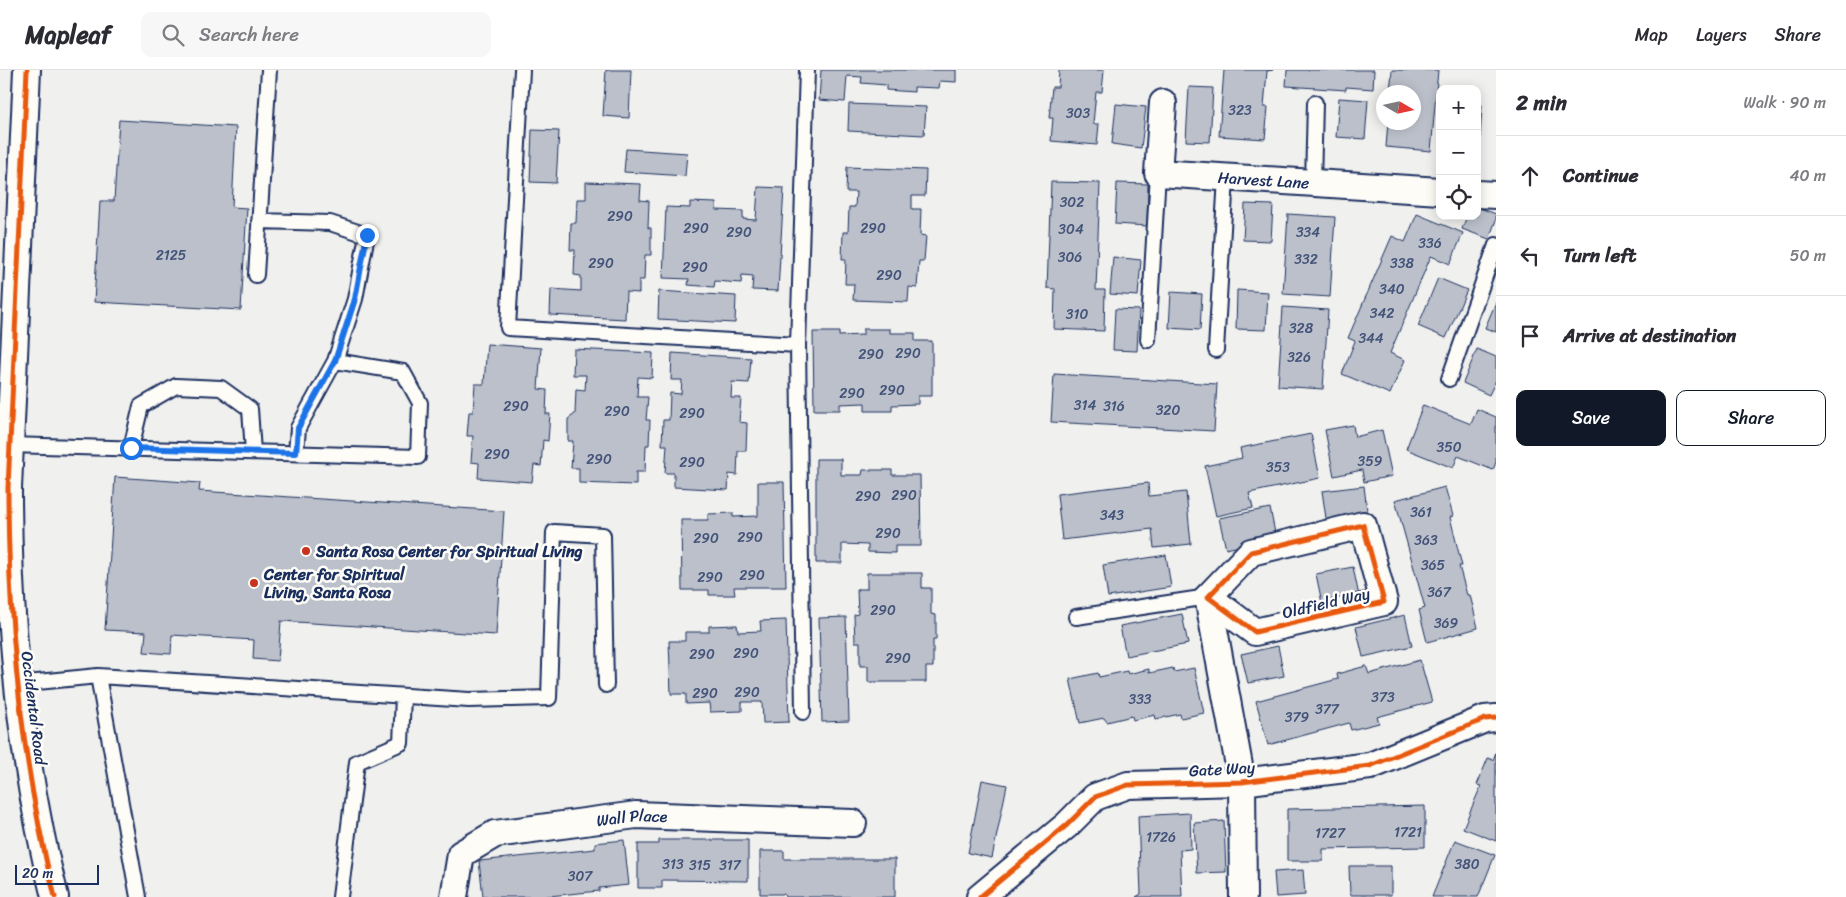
<!DOCTYPE html>
<html lang="en">
<head>
<meta charset="utf-8">
<style>
  :root { --surface:#fff; --page:#f7f7f7; --text:#2b2b33; --muted:#7c7c81; --line:#e1e1e2; --accent:#111827 }
  body { margin:0; font-family:Sriracha,sans-serif; background:var(--page); color:var(--text) }
  .controls { position:absolute; right:15px; top:15px; display:grid; overflow:hidden; border-radius:10px; box-shadow:0 2px 12px #0003 }
  .controls button { width:45px; height:45px; display:grid; place-items:center; padding:0; border:0; border-bottom:1px solid var(--line); background:var(--surface); color:var(--text); font:25px sans-serif }
  .compass { position:absolute; left:1376px; top:15px; width:45px; height:45px; border-radius:50%; background:var(--surface); box-shadow:0 2px 12px #0003; rotate:99deg }
  .scale { position:absolute; left:15px; bottom:12px; width:84px; box-sizing:border-box; padding-left:5px; border:2px solid #1b2f5e; border-top:0; font-size:14px; line-height:18px; white-space:nowrap; color:#1b2f5e; -webkit-text-stroke:4px #fdfcf7; paint-order:stroke }
  .stop { position:absolute; width:15px; height:15px; margin:-11px; border:4px solid #1a73e8; border-radius:50%; background:#fff }
  .stop.end { background:#1a73e8; border-color:#fff; box-shadow:0 1px 5px #0008 }
  .list { margin:0; padding:0; list-style:none }
  h2 { display:flex; justify-content:space-between; align-items:center; height:65px; margin:0; padding:0 20px; font-size:21px }
  h2 small { font-size:16px; font-weight:400; color:var(--muted) }
  .list li { display:grid; grid-template-columns:32px 1fr auto; gap:15px; align-items:center; box-sizing:border-box; height:80px; padding:0 20px; border-top:1px solid var(--line) }
  .list b { display:block; font-size:19px; white-space:nowrap }
  .list em { font-size:16px; font-style:normal; color:var(--muted) }
  .actions { display:flex; gap:10px; padding:15px 20px }
  .actions a { flex:1; padding:11px 0; border:1px solid var(--accent); border-radius:10px; text-align:center; font-size:18px; color:var(--accent) }
  .actions .main { background:var(--accent); color:#fff }
  .icon { flex:none; width:28px; height:28px; fill:none; stroke:currentColor; stroke-width:2; stroke-linecap:round; stroke-linejoin:round }
  .map { position:relative; flex:none; width:1496px; height:827px; overflow:hidden }
  header { display:flex; align-items:center; gap:30px; box-sizing:border-box; height:70px; padding:0 25px; background:var(--surface); border-bottom:1px solid var(--line) }
  header strong { font-size:24px }
  nav { display:flex; gap:28px; margin-inline-start:auto; font-size:18px }
  .search { width:350px; height:45px; background:var(--page); display:flex; align-items:center; gap:12px; box-sizing:border-box; padding:0 18px; border-radius:10px; color:var(--muted); font-size:19px }
  main { display:flex }
  aside { flex:1; background:var(--surface) }
  .map>svg:first-child { display:block }
  .building { fill:#bbc0ca; stroke:#1b2f5e }
  .lines { fill:none; stroke-linecap:round; stroke-linejoin:round }
  .lane-casing { stroke:#1b2f5e; stroke-width:18 }
  .street-casing { stroke:#1b2f5e; stroke-width:30 }
  .lane { stroke:#fdfcf7; stroke-width:14 }
  .street { stroke:#fdfcf7; stroke-width:26 }
  .cycleway-casing { stroke:#fdfcf7; stroke-width:8 }
  .cycleway { stroke:#e8590c; stroke-width:5 }
  .route { stroke:#1a73e8; stroke-width:6 }
  .poi-dot { fill:#c8321e; stroke:#fdfcf7; stroke-width:2 }
  .labels { text-anchor:middle; dominant-baseline:central; stroke-width:5; stroke-linejoin:round; paint-order:stroke }
  .number-label { font-size:14px; fill:#435379 }
  .street-label { font-size:16px; fill:#1b2f5e; stroke:#fdfcf7 }
  .poi-label { font-size:16px; font-weight:bold; fill:#1b2f5e; stroke:#fdfcf7; text-anchor:start }
</style>
</head>
<body>
<header>
<strong>Mapleaf</strong>
<div class="search"><svg class="icon" aria-label="search" viewBox="0 0 24 24"><circle cx="10" cy="10" r="6"/><path d="M15 15l6 6"/></svg>Search here</div>
<nav><a>Map</a><a>Layers</a><a>Share</a></nav>
</header>
<main>
<div class="map">
<svg width="1496" height="827" viewBox="0 0 1496 827">
  <rect width="100%" height="100%" fill="#f0f0ee"/>
  <filter id="ink" filterUnits="userSpaceOnUse"><feTurbulence type="fractalNoise" baseFrequency=".02" numOctaves="2"/><feDisplacementMap in="SourceGraphic" scale="10" xChannelSelector="R" yChannelSelector="G"/><feConvolveMatrix kernelMatrix="1 2 1 2 8 2 1 2 1" color-interpolation-filters="sRGB"/></filter>
  <g filter="url(#ink)">
    <path class="building" d="M606,0H631L629,48L603,46Z
      M821,0H956V12L940,11L939,18L914,17V22L886,20V15L861,13L862,7L847,6L845,32L819,30Z
      M1059,0H1104L1102,22H1096L1093,54H1099L1097,75L1051,71L1053,48H1049L1052,17H1058Z
      M1224,0H1273L1267,1L1264,37H1268L1265,69L1219,66Z
      M1287,0H1374L1373,19L1346,17V20L1286,16Z
      M1392,0H1438L1431,81L1386,77L1388,52H1414V22H1390Z
      M1189,17L1213,18L1210,72L1186,71Z
      M1339,28L1368,30L1365,69L1336,67Z
      M849,34L926,37L924,65L848,61Z
      M1116,34L1146,37L1141,78L1112,74Z
      M1477,35H1482L1479,87H1477Z
      M119,50L236,57L232,137L247,138L241,240L94,232L100,131H114Z
      M532,60L559,61L556,113L530,112Z
      M626,79L687,83L685,106L624,102Z
      M847,97L926,100L925,126H912V139H921L920,165L926,166L924,191H919L917,218L909,217L908,232L853,230L854,214H845L846,189H842L843,162H848L849,137H855L856,122H846Z
      M586,112L641,114L640,130L649,131L648,158H651V185H645L644,210H639V223L626,222L625,249L550,245L551,219L581,221V206L574,205L575,180H570L571,153H576L577,129H586Z
      M1051,112L1100,113L1096,220H1105L1104,261L1054,259L1055,219L1047,218Z
      M1117,113L1148,114L1147,156L1115,154Z
      M758,117L784,118L778,221L752,220L753,206L742,205L741,213L715,211L714,217L688,215L689,209L663,208L666,137L690,138V132L716,133V140L743,141V149L756,150Z
      M1245,134L1273,135L1271,171L1243,170Z
      M1477,137L1496,144V150L1489,169L1462,159L1467,146H1477Z
      M1288,144L1335,147L1330,227L1283,224Z
      M1417,144L1463,163L1450,194L1431,186L1390,283L1405,290L1390,324L1342,304L1355,271L1348,268L1392,166L1405,172Z
      M1113,187L1141,190L1138,226L1110,224Z
      M1438,208L1467,220L1446,268L1418,256Z
      M1237,220L1268,222L1266,260L1236,259Z
      M659,221L736,226L735,253L658,249Z
      M1171,222L1202,224L1200,260L1169,258Z
      M1496,232V262L1485,258Z
      M1283,237L1328,240L1323,319L1278,316Z
      M1115,239L1139,240L1137,281L1113,280Z
      M863,259H890V263H915V271H932V326H918V334L892,335V341H865V333L840,334V340H814L813,262H839V266L863,265Z
      M487,274L541,278L538,319L547,320L546,344H550L548,371L543,370L541,396L534,395L532,412L478,408L479,393L471,392L473,366H467L469,342H473L475,314H484Z
      M574,279L653,283L652,308L638,307L637,327H648L646,350H650L649,375H646L645,402H636V415L579,413V398H571L573,371H568V349L575,344L576,319L585,320L586,305H573Z
      M1477,279L1496,287V310L1489,325L1463,313Z
      M672,283L751,288L749,313L732,312L731,328H741L739,352L747,353L746,381H738L737,405L729,404L728,420L674,417V403H665L667,375H662L663,350H669L670,323L681,324L682,310H671Z
      M1054,304L1217,314L1214,361L1051,352Z
      M1423,335L1471,354L1477,339L1496,347V392L1493,400L1458,386L1453,398L1406,379Z
      M1353,355L1355,367L1382,360L1392,406L1364,412L1362,400L1334,406L1325,360Z
      M1311,364L1320,408L1249,423L1253,438L1216,446L1205,396L1242,388L1240,378Z
      M816,389H841V405H862L863,400H892V405H920L921,476H895V483L868,482V475L842,474V493H816Z
      M115,407L200,413L199,421L504,441L496,565L281,551L278,591L253,589L254,570L172,565L171,584L144,582L146,562L105,560Z
      M758,412H784L786,517H734L735,525H709V520H682L681,450H708V444L733,443V447L758,446Z
      M1148,413L1149,426L1186,422L1191,474L1154,478L1152,459L1062,470L1057,424Z
      M1364,416L1368,449L1327,455L1322,421Z
      M1445,417L1453,446L1450,447L1462,496H1459L1467,525H1470L1478,558L1427,572L1419,540L1425,538L1395,430Z
      M1270,438L1276,468L1226,479L1219,448Z
      M1166,485L1171,517L1108,527L1103,495Z
      M1353,497L1359,526L1322,533L1316,504Z
      M867,503H922V518H931V544L936,545V570H933V597H926V612H868V596H860V572H855L854,545L858,544L857,519H867Z
      M1182,544L1188,574L1126,586L1120,556Z
      M1405,545L1412,576L1363,587L1356,557Z
      M846,547L849,651L822,652L819,548Z
      M786,550L789,652L763,653L762,632H742V641L710,642L709,633L686,634V624H671L669,571H685V562H709V556L737,555L738,562L761,561L760,551Z
      M1278,576L1284,606L1248,613L1241,584Z
      M1420,590L1432,632L1377,647L1379,653L1351,660L1349,653L1268,675L1256,631L1338,609L1337,604L1366,596L1369,604Z
      M1173,598L1174,602L1194,598L1204,643L1181,648L1180,644L1156,649L1155,645L1133,650L1132,646L1107,652L1104,648L1080,653L1070,609L1098,603L1099,607L1127,601L1128,604L1149,599V603Z
      M1496,682V771L1463,758L1481,716L1477,715L1488,688L1493,690Z
      M982,710L1007,715L992,788L968,783Z
      M1425,736V777L1323,779V791H1287V739Z
      M1190,743L1191,779L1180,780L1182,827H1136L1141,824L1138,746Z
      M1224,751L1226,802L1197,803L1194,753Z
      M624,770L629,815L599,818V821L539,827H483L479,791L595,779V773Z
      M659,770H748V811L662,810V818H638V774H659Z
      M1455,770L1495,785L1478,827H1432Z
      M760,781H784V789H895V827H785L784,824H760Z
      M1349,796H1391V825H1350Z
      M1303,800L1305,825L1276,827L1274,802Z"/>
    <g class="lines">
      <defs>
        <path id="lane" d="M522,0L508,258L798,275L807,0
          M1313,113L1315,33
          M256,205L269,0
          M1148,270L1158,103
          M798,275L803,642
          M1216,280L1226,107
          M1449,309L1496,175
          M10,375L418,387L420,333L403,302L335,291L355,229L367,165L330,153L259,151
          M131,378L141,336L176,316L221,318L250,339L253,382
          M296,383L298,358L335,291
          M1076,547L1208,527
          M98,606L138,827
          M17,614L98,606L469,630L549,628L554,462L603,465L606,615
          M340,827L357,692L401,673L403,626"/>
        <g id="street">
          <path d="M27,0L8,418C8,555 21,693 55,827"/>
          <path id="s1" d="M1163,33L1158,103L1440,121"/>
          <path d="M1477,124L1496,125"/>
          <path d="M1363,455L1384,532L1255,562L1208,527L1251,482Z"/>
          <path d="M1208,527L1242,712L1243,827"/>
          <path id="s2" d="M454,827L461,784L495,764L636,745L853,753"/>
          <path d="M980,827L1067,755L1095,727L1128,715L1242,712L1370,696L1485,649L1496,648"/>
        </g>
      </defs>
      <use href="#lane" class="lane-casing"/>
      <use href="#street" class="street-casing"/>
      <use href="#lane" class="lane"/>
      <use href="#street" class="street"/>
      <defs>
        <path id="cycleway" d="M27,0L8,418C8,555 21,693 55,827
          M1363,455L1384,532L1255,562L1208,527L1251,482Z
          M980,827L1067,755L1095,727L1128,715L1242,712L1370,696L1485,649L1496,648"/>
      </defs>
      <use href="#cycleway" class="cycleway-casing"/>
      <use href="#cycleway" class="cycleway"/>
    </g>
  </g>
  <g class="lines" filter="url(#ink)">
    <path class="route" d="M131,378L296,383L298,358L335,291L355,229L367,165"/>
  </g>
  <g class="poi-dot">
    <circle cx="306" cy="481" r="5"/>
    <circle cx="254" cy="513" r="5"/>
  </g>
  <g class="labels">
    <g class="number-label">
      <text x="1240" y="40">323</text>
      <text x="1078" y="43">303</text>
      <text x="1072" y="132">302</text>
      <text x="620" y="146">290</text>
      <text x="696" y="158">290</text>
      <text x="873" y="158">290</text>
      <text x="1071" y="159">304</text>
      <text x="739" y="162">290</text>
      <text x="1308" y="162">334</text>
      <text x="1430" y="173">336</text>
      <text x="171" y="185">2125</text>
      <text x="1070" y="187">306</text>
      <text x="1306" y="189">332</text>
      <text x="601" y="193">290</text>
      <text x="1402" y="193">338</text>
      <text x="695" y="197">290</text>
      <text x="889" y="205">290</text>
      <text x="1392" y="219">340</text>
      <text x="1382" y="243">342</text>
      <text x="1077" y="244">310</text>
      <text x="1301" y="258">328</text>
      <text x="1371" y="268">344</text>
      <text x="908" y="283">290</text>
      <text x="871" y="284">290</text>
      <text x="1299" y="287">326</text>
      <text x="892" y="320">290</text>
      <text x="852" y="323">290</text>
      <text x="1085" y="335">314</text>
      <text x="516" y="336">290</text>
      <text x="1114" y="336">316</text>
      <text x="1168" y="340">320</text>
      <text x="617" y="341">290</text>
      <text x="692" y="343">290</text>
      <text x="1449" y="377">350</text>
      <text x="497" y="384">290</text>
      <text x="599" y="389">290</text>
      <text x="1370" y="391">359</text>
      <text x="692" y="392">290</text>
      <text x="1278" y="397">353</text>
      <text x="904" y="425">290</text>
      <text x="868" y="426">290</text>
      <text x="1421" y="442">361</text>
      <text x="1112" y="445">343</text>
      <text x="888" y="463">290</text>
      <text x="750" y="467">290</text>
      <text x="706" y="468">290</text>
      <text x="1426" y="470">363</text>
      <text x="1433" y="495">365</text>
      <text x="752" y="505">290</text>
      <text x="710" y="507">290</text>
      <text x="1439" y="522">367</text>
      <text x="883" y="540">290</text>
      <text x="1446" y="553">369</text>
      <text x="746" y="583">290</text>
      <text x="702" y="584">290</text>
      <text x="898" y="588">290</text>
      <text x="747" y="622">290</text>
      <text x="705" y="623">290</text>
      <text x="1383" y="627">373</text>
      <text x="1140" y="629">333</text>
      <text x="1327" y="639">377</text>
      <text x="1297" y="647">379</text>
      <text x="1408" y="762">1721</text>
      <text x="1330" y="763">1727</text>
      <text x="1161" y="767">1726</text>
      <text x="673" y="794">313</text>
      <text x="1467" y="794">380</text>
      <text x="700" y="795">315</text>
      <text x="730" y="795">317</text>
      <text x="580" y="806">307</text>
    </g>
    <g class="street-label">
      <text stroke="none"><textPath href="#s1" startOffset="176">Harvest Lane</textPath></text>
      <text transform="translate(1326 533) rotate(-13)">Oldfield Way</text>
      <text transform="translate(34 638) rotate(83)">Occidental Road</text>
      <text transform="translate(1222 699) rotate(-3)">Gate Way</text>
      <text stroke="none"><textPath href="#s2" startOffset="221">Wall Place</textPath></text>
    </g>
    <g class="poi-label">
      <text x="316" y="481">Santa Rosa Center for Spiritual Living</text>
      <text x="264" y="504">Center for Spiritual<tspan x="264" dy="18">Living, Santa Rosa</tspan></text>
    </g>
  </g>
</svg>
<div class="controls">
<button>+</button>
<button>−</button>
<button><svg class="icon" aria-label="locate" viewBox="0 0 24 24"><circle cx="12" cy="12" r="6"/><path d="M12 2v4M12 18v4M2 12h4M18 12h4"/></svg></button>
</div>
<svg class="compass" viewBox="-18 -18 36 36"><path d="M0-13l5 13h-10z" fill="#e53935"/><path d="M0 13l5-13h-10z" fill="#7c7c81"/></svg>
<div class="scale">20 m</div>
<div class="stop" style="left:131px;top:378px"></div>
<div class="stop end" style="left:367px;top:165px"></div>
</div>
<aside>
<h2>2 min<small>Walk · 90 m</small></h2>
<ul class="list">
<li><svg class="icon" aria-label="ahead" viewBox="0 0 24 24"><path d="M12 20V5M6 11l6-6 6 6"/></svg><div><b>Continue</b></div><em>40 m</em></li>
<li><svg class="icon" aria-label="left" viewBox="0 0 24 24"><path d="M17 20v-9H6M10 6l-5 5 5 5"/></svg><div><b>Turn left</b></div><em>50 m</em></li>
<li><svg class="icon" aria-label="arrive" viewBox="0 0 24 24"><path d="M6 21V4h12l-3 4 3 4H6"/></svg><div><b>Arrive at destination</b></div></li>
</ul>
<div class="actions"><a class="main">Save</a><a>Share</a></div>
</aside>
</main>
</body>
</html>
